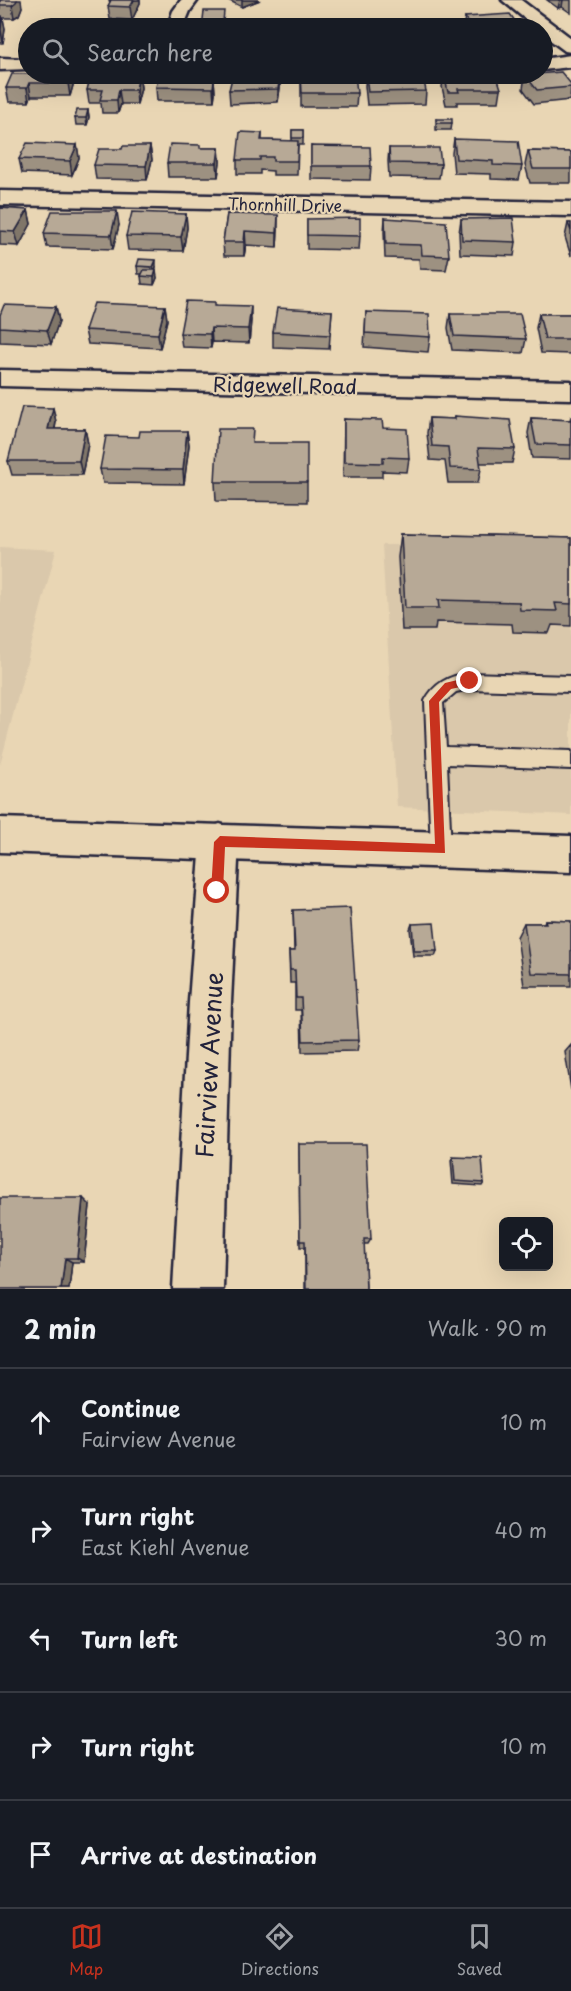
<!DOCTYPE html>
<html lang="en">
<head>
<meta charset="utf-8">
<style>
  :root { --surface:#171b24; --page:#20242c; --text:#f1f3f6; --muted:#9ea1a6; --line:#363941; --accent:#c8321e }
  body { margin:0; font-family:"Playpen Sans",sans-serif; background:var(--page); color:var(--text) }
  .controls { position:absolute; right:18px; bottom:18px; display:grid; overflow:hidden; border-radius:9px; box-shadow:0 6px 24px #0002 }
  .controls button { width:54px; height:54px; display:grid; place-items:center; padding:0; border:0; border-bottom:2px solid var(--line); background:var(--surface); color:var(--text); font:30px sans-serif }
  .stop { position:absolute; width:18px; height:18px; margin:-14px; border:4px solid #c8321e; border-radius:50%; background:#fff }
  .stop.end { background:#c8321e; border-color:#fff; box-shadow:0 2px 6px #0008 }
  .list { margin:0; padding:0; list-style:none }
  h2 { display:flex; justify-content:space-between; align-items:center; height:78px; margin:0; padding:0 24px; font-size:26px }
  h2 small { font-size:20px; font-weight:400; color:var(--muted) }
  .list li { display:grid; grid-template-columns:39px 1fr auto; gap:18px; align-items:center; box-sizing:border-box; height:108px; padding:0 24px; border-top:2px solid var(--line) }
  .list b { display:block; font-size:22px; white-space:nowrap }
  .list p { margin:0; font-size:20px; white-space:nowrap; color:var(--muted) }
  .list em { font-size:20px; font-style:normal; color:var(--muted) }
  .icon { flex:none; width:33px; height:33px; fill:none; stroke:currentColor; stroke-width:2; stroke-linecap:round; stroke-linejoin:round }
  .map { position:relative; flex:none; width:571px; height:1289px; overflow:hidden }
  .search { position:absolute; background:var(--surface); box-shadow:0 6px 24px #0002; left:18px; right:18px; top:18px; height:66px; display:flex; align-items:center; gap:15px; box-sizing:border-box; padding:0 21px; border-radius:33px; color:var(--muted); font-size:22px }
  .sheet { height:618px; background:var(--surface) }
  nav { display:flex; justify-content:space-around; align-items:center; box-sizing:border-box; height:84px; border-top:2px solid var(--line); background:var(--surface); font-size:16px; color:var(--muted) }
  nav a { display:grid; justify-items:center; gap:3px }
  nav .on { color:var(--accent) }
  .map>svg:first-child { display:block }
  .built { fill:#dac8ab }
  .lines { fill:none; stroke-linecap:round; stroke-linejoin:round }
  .lane-casing { stroke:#22223b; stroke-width:4 }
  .street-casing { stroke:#22223b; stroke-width:5 }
  .secondary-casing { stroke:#22223b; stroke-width:5 }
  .primary-casing { stroke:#22223b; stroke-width:5 }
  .lane { fill:#e9d6b4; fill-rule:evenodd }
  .street { fill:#e9d6b4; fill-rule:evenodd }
  .secondary { fill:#e9d6b4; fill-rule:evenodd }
  .primary { fill:#e9d6b4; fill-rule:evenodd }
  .wall { fill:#9d9181; stroke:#22223b; stroke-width:1.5 }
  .shaded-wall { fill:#807669; stroke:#22223b; stroke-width:1.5 }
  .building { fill:#b7a996; stroke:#22223b; stroke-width:1.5 }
  .route { fill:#c8321e }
  .labels { text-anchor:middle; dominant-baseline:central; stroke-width:4.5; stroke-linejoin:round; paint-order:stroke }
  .far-street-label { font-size:16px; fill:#22223b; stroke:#e9d6b4 }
  .street-label { font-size:20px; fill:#22223b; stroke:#e9d6b4 }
  .near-street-label { font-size:24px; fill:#22223b; stroke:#e9d6b4 }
</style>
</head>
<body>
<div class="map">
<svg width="571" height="1289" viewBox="0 0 571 1289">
  <rect width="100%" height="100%" fill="#e9d6b4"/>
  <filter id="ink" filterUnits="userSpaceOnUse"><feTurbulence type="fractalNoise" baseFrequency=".0167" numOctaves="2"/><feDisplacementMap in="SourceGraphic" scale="12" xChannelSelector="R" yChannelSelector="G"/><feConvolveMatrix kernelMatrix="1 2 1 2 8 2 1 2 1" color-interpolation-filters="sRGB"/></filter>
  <g filter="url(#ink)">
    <path class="built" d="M571,544V815L397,807L382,545Z
      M0,547L56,550L0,765Z"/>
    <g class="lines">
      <defs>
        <path id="lane" d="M470,673L571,676V692L470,689L456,692L443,703L446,747L571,751V769L447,764L451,850L448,857L441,860L434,857L431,850L425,701C434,683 450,675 470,673Z"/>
        <path id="street" d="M181,0H198L190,11L183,28H167L173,11Z
          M571,55V67L542,70V59Z
          M0,58L28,59V69L0,70Z
          M0,191L571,202V216L0,205Z
          M0,370L571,381V399L0,386Z
          M220,824L233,829L239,841L231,1002L223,1289H173L189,1002L201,841L207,829Z"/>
        <path id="secondary" d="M502,0H521L571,38V52L565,51L542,34V28H536Z"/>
        <path id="primary" d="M0,818L571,836V872L0,852Z"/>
      </defs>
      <use href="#lane" class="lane-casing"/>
      <use href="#street" class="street-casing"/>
      <use href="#secondary" class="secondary-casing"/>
      <use href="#primary" class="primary-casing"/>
      <use href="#lane" class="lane"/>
      <use href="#street" class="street"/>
      <use href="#secondary" class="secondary"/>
      <use href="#primary" class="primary"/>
    </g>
    <path class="wall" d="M0,0L22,7L19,15L14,18H3L5,29L3,43H0Z
      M109,0H140V3L132,20L110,19L108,6L110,3Z
      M228,0H260L242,7Z
      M547,0H571V13L562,7L558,8Z
      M465,17L520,28H463Z
      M44,74H73L74,82L70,96H31L29,102H9L6,88Z
      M110,74L111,77H119L139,74L141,88L137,104H121L118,113H102L101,103H89L87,90Z
      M301,74L357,93L356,107H301Z
      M366,74L426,91L425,104L367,105L365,86Z
      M444,74L501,89L499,102H457V105H446L442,87Z
      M209,75V80H214L215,93L214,101H157L156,87Z
      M280,75V88L278,102L230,104L229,90Z
      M525,75L571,84L570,100L534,104L523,89Z
      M88,110L89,117L87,125H76L75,118Z
      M436,119L452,123L451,130H436Z
      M292,130H303V145H298L297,175H273V171L260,170V174H237V160L262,133V140L292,141Z
      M454,139L522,166L519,180L491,179V174L454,173L452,153Z
      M77,145L79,158L72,175L22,173L19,159Z
      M150,146L152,160L147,180L96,179L94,165L122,149Z
      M311,146L371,166L370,180L311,179Z
      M200,148H219L220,162L218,177H168L167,163Z
      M389,148L441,164L439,178L389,177L388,161Z
      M528,151L571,152V183H530L525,165Z
      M0,208L28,210L31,224L19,246L0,245Z
      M186,214L187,228L183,251L128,250L126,236Z
      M227,214L278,229L277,247L246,245L244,256H224L223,242Z
      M385,218L449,256L446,270L420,269L419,259L385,258L384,232Z
      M307,219L360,236L359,250L307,249Z
      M461,219L516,242L514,256L460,254L459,233Z
      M568,223H571V256L565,237Z
      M119,225L113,249L47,247L44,233Z
      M137,266L156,267L155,270L157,278L154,285L142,284L141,276L142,274H138Z
      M216,305L251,320L249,343L212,342L211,348L182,347L180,333Z
      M165,306L167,320L160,348L88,344L85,330Z
      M56,307L59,321L51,344L0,342V315Z
      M332,311L329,349L273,347V332Z
      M366,312L430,337L428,352L364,347Z
      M450,314L526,339L523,353L452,350L448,328Z
      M539,314H571V354L541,353L536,328Z
      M53,408L56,422L55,429H85L88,444L82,475H12L8,461Z
      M455,416L515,449L512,463H480L481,469L478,483H448L445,461L430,460L427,433L429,418L454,419Z
      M571,416V459L532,458L528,433L531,418L570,420Z
      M344,419L383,428L409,458L407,472L382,471V477H343Z
      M187,431L189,445L184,484L103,483L100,469Z
      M253,443L307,482V502L216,501L215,482Z
      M401,534L571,538V626L552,625L549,633L513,632L512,624L436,622L435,630H402L398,557Z
      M293,910L359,1040L357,1051L302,1052L301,1010H295V983H290L289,951H294Z
      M545,920L571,921V986H524L517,937L524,923H544Z
      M412,924L437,951L435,956H413L410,929Z
      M571,1045V1090L565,1052Z
      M299,1144L371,1239L368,1244H364L366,1289H305V1247H300Z
      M453,1157L484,1183L482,1186L453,1184L451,1160Z
      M90,1205L84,1262H72L69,1289H0Z"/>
    <path class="shaded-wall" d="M17,0H21L22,7L19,15L14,18L12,5Z
      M134,0H140V3L132,20L130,7Z
      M242,0H260L242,7Z
      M560,0H563L562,7L558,8Z
      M2,16L5,29L3,43L1,30Z
      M71,74H73L74,82L70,96L68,83Z
      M139,74L141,88L137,104L136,90Z
      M280,75V88L278,102V89Z
      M214,80L215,93L214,101L213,88Z
      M29,83L31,96L29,102L27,88Z
      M119,90L121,104L118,113L117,100Z
      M88,110L89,117L87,125L86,118Z
      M77,145L79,158L72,175L70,161Z
      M150,146L152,160L147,180L146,166Z
      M219,148L220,162L218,177L217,163Z
      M28,210L31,224L19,246L15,232Z
      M117,211L119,225L113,249L111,235Z
      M186,214L187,228L183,251L181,237Z
      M278,215V229L277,247V233Z
      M245,231L246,245L244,256V242Z
      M156,260V267L154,274L153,267Z
      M156,270L157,278L154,285V277Z
      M165,306L167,320L160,348L158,334Z
      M251,306V320L249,343L248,329Z
      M56,307L59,321L51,344L47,330Z
      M211,328L212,342L211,348L210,334Z
      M53,408L56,422L52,443L48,429Z
      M85,429L88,444L82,475L79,461Z
      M187,431L189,445L184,484L183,470Z
      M83,1198L90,1205L84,1262L77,1258Z
      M65,1258L72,1262L69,1289H61Z"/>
    <path class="building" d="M0,0H17L16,2L12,5H0Z
      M109,0H134L130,7L108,6L111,0Z
      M204,11H224L223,22H251V28H202Z
      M510,14L520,28H471L465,17Z
      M0,16H2L0,30Z
      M267,20H321V28H266Z
      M87,22L130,23L129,28H85Z
      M341,23H378L379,28H341Z
      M398,23H414V26H444L445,28H399Z
      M561,72L571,84V87L537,90L525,75Z
      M12,74H71L68,83H29L27,88H6Z
      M91,74H110L109,77H119L120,74H139L136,90H119L117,100H100L103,90H87Z
      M159,74H197L209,75V80H214L213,88L156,87Z
      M233,74L280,75L278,89L229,90Z
      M301,74H355L357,93H302Z
      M366,74H393V76H423L426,91L368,92Z
      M444,74L497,76L501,89H458L459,92H448Z
      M77,110H88L86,118H75Z
      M436,119H452V123H437Z
      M292,130H303V138H292Z
      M240,132L262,133L261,140L298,141L297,161H273V157H260V160H237Z
      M454,139L518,141L522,166L493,165V161L456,159Z
      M27,143L77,145L70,161L19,159Z
      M170,144L200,145V148H219L217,163H167Z
      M123,146H150L146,166L94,165L99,149H122Z
      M311,146L370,147L371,166H311Z
      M389,148H439L441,164L390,163Z
      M528,151L571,152V169H533Z
      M0,208L28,210L15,232L0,231Z
      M52,211H117L111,235L44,233Z
      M132,212L186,214L181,237L126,236Z
      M227,214L278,215L277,233L245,231L244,242H223Z
      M360,218V236L307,235V219Z
      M385,218L446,222L449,256L422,255L421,245L386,244Z
      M513,218L516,242L462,240L461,219Z
      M568,223H571V231Z
      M139,259L156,260L153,267L137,266Z
      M144,270H156L154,277L141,276Z
      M186,301L215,302V305L251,306L248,329L211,328L210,334L180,333Z
      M94,303L165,306L158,334L85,330Z
      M4,305L56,307L47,330L0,327V315Z
      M277,308L332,311L330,335L273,332Z
      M366,312L429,314L430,337L365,333Z
      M450,314H520L526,339L454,336Z
      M539,314H571V339H545Z
      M22,407L53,408L48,429H85L79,461H8Z
      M455,416L510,420L515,449L478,448L481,469L450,468L448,447L432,446L429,418L455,419Z
      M531,418L571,420V445L536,444Z
      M344,419L382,420L383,428L407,429L409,458L383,457V463L344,462Z
      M218,429H253L252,443H307V482H215Z
      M140,431H187L183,470L100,469L106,436L139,437Z
      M401,534L571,538V604L555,603L557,611L520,610L519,602L438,600L439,608H405Z
      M350,908L359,1040L303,1041L301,998H296L295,970H290L289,951H295L293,910Z
      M545,920L571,921V974L531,973L524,923H546Z
      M434,923L437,951H414L412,924Z
      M299,1144H366L371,1239H364L366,1289H306L305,1241H300Z
      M453,1157L482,1158L484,1183L455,1181Z
      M0,1198H83L77,1258H65L61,1289H0Z"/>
  </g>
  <path class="route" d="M470,677L475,681L474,684L451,689L439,702L445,853L225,847L223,891L221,895H213L211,891L214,842L220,836L435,844L429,701L445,683Z"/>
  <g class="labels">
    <g class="far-street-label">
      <text transform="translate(285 204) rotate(1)">Thornhill Drive</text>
    </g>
    <g class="street-label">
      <text transform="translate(285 385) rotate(1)">Ridgewell Road</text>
    </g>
    <g class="near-street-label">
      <text transform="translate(208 1065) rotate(-87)">Fairview Avenue</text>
    </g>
  </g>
</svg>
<div class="controls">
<button><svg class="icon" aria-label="locate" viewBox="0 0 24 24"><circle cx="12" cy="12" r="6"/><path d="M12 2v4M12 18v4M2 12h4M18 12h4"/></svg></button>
</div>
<div class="stop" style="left:217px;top:891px"></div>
<div class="stop end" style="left:470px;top:681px"></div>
<div class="search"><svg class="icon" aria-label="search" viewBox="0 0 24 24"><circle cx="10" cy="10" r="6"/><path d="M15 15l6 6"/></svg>Search here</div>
</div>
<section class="sheet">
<h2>2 min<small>Walk · 90 m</small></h2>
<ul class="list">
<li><svg class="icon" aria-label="ahead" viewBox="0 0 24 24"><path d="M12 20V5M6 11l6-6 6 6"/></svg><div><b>Continue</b><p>Fairview Avenue</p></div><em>10 m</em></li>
<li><svg class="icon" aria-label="right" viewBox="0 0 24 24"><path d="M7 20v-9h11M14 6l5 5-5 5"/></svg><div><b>Turn right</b><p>East Kiehl Avenue</p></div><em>40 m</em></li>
<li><svg class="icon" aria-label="left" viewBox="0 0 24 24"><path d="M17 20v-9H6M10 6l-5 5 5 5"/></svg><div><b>Turn left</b></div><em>30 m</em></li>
<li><svg class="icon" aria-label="right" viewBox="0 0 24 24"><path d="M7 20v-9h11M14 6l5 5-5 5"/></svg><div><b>Turn right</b></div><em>10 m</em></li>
<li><svg class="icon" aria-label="arrive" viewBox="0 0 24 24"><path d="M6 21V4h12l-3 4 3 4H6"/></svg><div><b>Arrive at destination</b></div></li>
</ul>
</section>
<nav>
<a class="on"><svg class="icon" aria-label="map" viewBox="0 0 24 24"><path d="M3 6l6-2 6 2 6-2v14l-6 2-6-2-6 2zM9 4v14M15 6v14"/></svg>Map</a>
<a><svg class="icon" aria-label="directions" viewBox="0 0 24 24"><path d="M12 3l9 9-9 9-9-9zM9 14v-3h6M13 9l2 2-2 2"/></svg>Directions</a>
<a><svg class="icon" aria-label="saved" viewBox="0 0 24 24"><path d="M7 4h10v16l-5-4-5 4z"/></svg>Saved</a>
</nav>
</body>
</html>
